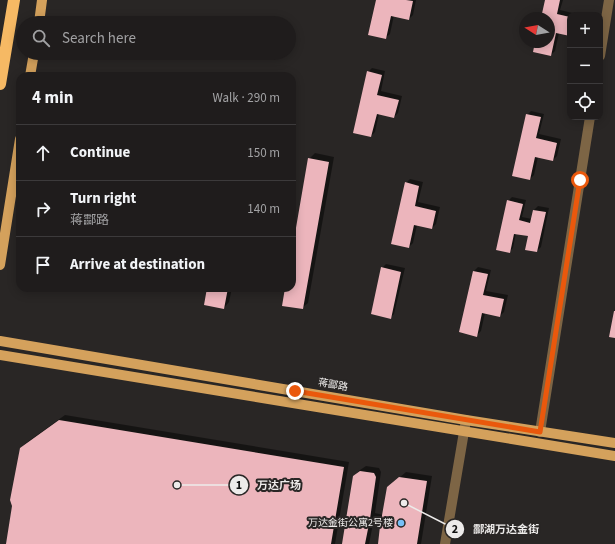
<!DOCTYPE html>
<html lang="en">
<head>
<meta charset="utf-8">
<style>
  :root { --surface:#1f1c1c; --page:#272525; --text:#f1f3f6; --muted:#a1a1a3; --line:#3c3a3b }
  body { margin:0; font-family:"Source Sans 3","Noto Sans SC",sans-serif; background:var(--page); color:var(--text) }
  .controls { position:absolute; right:12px; top:12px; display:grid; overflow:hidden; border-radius:8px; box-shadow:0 2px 10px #0003 }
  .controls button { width:36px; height:36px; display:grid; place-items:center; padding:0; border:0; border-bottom:1px solid var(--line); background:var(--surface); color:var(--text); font:20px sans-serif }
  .compass { position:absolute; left:519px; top:12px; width:36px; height:36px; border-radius:50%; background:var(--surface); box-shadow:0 2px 10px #0003; rotate:281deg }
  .stop { position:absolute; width:12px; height:12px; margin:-9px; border:3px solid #ea580c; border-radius:50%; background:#fff }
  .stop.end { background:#ea580c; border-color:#fff; box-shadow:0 1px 4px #0008 }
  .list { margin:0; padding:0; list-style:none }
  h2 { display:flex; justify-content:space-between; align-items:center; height:52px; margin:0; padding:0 16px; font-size:17px }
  h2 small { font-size:13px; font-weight:400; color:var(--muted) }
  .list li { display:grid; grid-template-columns:26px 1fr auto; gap:12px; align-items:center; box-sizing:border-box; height:56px; padding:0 16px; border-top:1px solid var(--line) }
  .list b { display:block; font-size:15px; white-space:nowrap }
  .list p { margin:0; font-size:13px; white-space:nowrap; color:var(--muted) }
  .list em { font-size:13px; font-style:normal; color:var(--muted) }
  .icon { flex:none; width:22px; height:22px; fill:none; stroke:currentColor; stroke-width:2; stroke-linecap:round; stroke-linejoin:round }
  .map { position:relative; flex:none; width:615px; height:544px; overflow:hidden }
  .search { position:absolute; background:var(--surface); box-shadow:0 2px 10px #0003; left:16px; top:16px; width:280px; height:44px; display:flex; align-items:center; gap:10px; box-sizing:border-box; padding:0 14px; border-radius:22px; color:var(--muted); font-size:15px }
  .panel { position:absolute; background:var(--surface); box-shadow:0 2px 10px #0003; left:16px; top:72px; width:280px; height:220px; border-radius:12px }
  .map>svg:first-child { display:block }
  .shadow { fill:#0007 }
  .building { fill:#ecb5bc }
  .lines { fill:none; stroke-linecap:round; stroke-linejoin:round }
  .minor { stroke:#7d6545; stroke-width:10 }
  .major { stroke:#d4a15c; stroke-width:10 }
  .highway { stroke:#f6b964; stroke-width:12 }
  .route { stroke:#ea580c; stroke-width:5 }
  .poi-dot { fill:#77c0f7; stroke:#292625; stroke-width:1.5 }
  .labels { text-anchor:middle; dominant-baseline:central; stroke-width:4; stroke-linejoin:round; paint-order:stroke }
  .street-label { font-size:10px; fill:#edebea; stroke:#292625 }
  .poi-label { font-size:10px; fill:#edebea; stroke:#292625; text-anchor:end }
  .leader { fill:none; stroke:#edebea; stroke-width:1.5 }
  .callout-dot { fill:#edebea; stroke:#292625; stroke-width:1.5 }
  .mark-label { font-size:12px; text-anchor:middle; font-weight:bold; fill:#111 }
  .callout-label { font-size:11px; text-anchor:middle; font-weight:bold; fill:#edebea; stroke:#292625; stroke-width:4; stroke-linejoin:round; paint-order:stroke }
</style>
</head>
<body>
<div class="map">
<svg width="615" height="544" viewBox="0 0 615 544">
  <rect width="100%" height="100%" fill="#292625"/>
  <path class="shadow" d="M377,0H416L413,15L409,19L394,15L390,34L385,38Z
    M546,0H563L560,10L581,15H570V35L559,33L555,51L551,55L536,42H549V18H542Z
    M372,68L385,71L381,91L402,96L398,113L394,117L379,114L375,132L371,136L368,72Z
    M531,111L544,114L539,134L561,139L557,156L553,160L538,157L534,175L530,179L527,115Z
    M315,153L334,157L308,303L302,308L286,288H292V256L309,159Z
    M410,179L423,182L418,202L440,207L436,224L432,228L417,225L413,243L409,247L406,183Z
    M512,197L526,200L522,217L532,219L534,210L538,206L549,208L541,247L537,251L529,236L516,233L513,248L509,252L508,201Z
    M386,264L405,268L394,314L390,318L382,268Z
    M478,267L491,270L486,291L508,295L504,312L500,316L485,313L481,331L477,335L460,332L474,271Z
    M208,288H232L229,302L224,308Z
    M65,415L349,462L335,544H7L20,449L26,443Z
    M366,466L379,468L381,472L375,513L383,515L392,484L406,472L432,476L421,544H379L382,525L373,524L369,544H343L354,476L360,470Z"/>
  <path class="building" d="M376,0H406L413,1L409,20L391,16L386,39L368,35Z
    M545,0H560L557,14L570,17V36L556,33L551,56L533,52L535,42H549V18H541Z
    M367,71L382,75L377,95L399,100L394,118L377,114L371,137L353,133Z
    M526,114L541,117L536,138L557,143L553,161L535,157L530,180L512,176Z
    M308,158L329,162L303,309L282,306L285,288H292V251Z
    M405,182L419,186L415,206L436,211L432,229L414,225L409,248L391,244Z
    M507,200L523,204L519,220L530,223L533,210L546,212L537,252L525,250L528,236L514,234L510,253L496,250Z
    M381,267L401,272L391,319L371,314Z
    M473,271L488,274L483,295L504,299L500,317L482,313L477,337L459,332Z
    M207,288H228L224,309L204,305Z
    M614,311H615V338L609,337Z
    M59,420L344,467L331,544H6L12,506L10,500L20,448Z
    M360,471L374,473L376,477L370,519L381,521L387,487L399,477L427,481L417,544H378L380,526L369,524L365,544H342L353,476Z"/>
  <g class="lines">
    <path class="minor" d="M600,56L609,0
      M540,432L590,117
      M445,544L466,420"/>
    <path class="major" d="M39,23L42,0
      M30,76L34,53
      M0,265L20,139
      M0,341L466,420L615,443
      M0,355L615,456"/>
    <path class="highway" d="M0,84L14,0"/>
  </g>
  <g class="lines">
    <path class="route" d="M295,391L540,432L580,180"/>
  </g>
  <circle class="poi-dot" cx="401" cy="523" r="4"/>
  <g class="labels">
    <g class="street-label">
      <text transform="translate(333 385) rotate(10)">蒋酃路</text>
    </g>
    <g class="poi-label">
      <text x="393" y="523">万达金街公寓2号楼</text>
    </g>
  </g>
  <path class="leader" d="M177 485L239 485M404 503L455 529"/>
  <g class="callout-dot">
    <circle cx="177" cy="485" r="4"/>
    <circle cx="404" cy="503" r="4"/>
    <circle cx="239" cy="485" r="10"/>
    <circle cx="455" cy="529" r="10"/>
  </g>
  <g class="mark-label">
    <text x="239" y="489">1</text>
    <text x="455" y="533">2</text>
  </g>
  <g class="callout-label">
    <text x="279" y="489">万达广场</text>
    <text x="506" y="533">酃湖万达金街</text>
  </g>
</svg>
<div class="controls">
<button>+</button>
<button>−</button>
<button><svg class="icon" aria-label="locate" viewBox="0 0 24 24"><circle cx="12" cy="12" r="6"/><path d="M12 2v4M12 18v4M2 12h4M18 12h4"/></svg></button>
</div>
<svg class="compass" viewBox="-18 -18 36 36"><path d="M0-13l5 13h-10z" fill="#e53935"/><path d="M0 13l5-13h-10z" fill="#a1a1a3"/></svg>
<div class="stop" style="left:580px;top:180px"></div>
<div class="stop end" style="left:295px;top:391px"></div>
<div class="search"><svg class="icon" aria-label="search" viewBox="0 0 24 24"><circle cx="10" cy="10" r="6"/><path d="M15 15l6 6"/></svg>Search here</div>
<section class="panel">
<h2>4 min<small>Walk · 290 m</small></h2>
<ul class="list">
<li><svg class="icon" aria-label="ahead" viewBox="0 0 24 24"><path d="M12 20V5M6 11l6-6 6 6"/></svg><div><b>Continue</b></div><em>150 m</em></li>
<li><svg class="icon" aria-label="right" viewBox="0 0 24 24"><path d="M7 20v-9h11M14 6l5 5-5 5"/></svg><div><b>Turn right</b><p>蒋酃路</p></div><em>140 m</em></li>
<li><svg class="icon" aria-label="arrive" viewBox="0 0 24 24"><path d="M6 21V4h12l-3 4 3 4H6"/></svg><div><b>Arrive at destination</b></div></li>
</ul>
</section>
</div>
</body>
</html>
